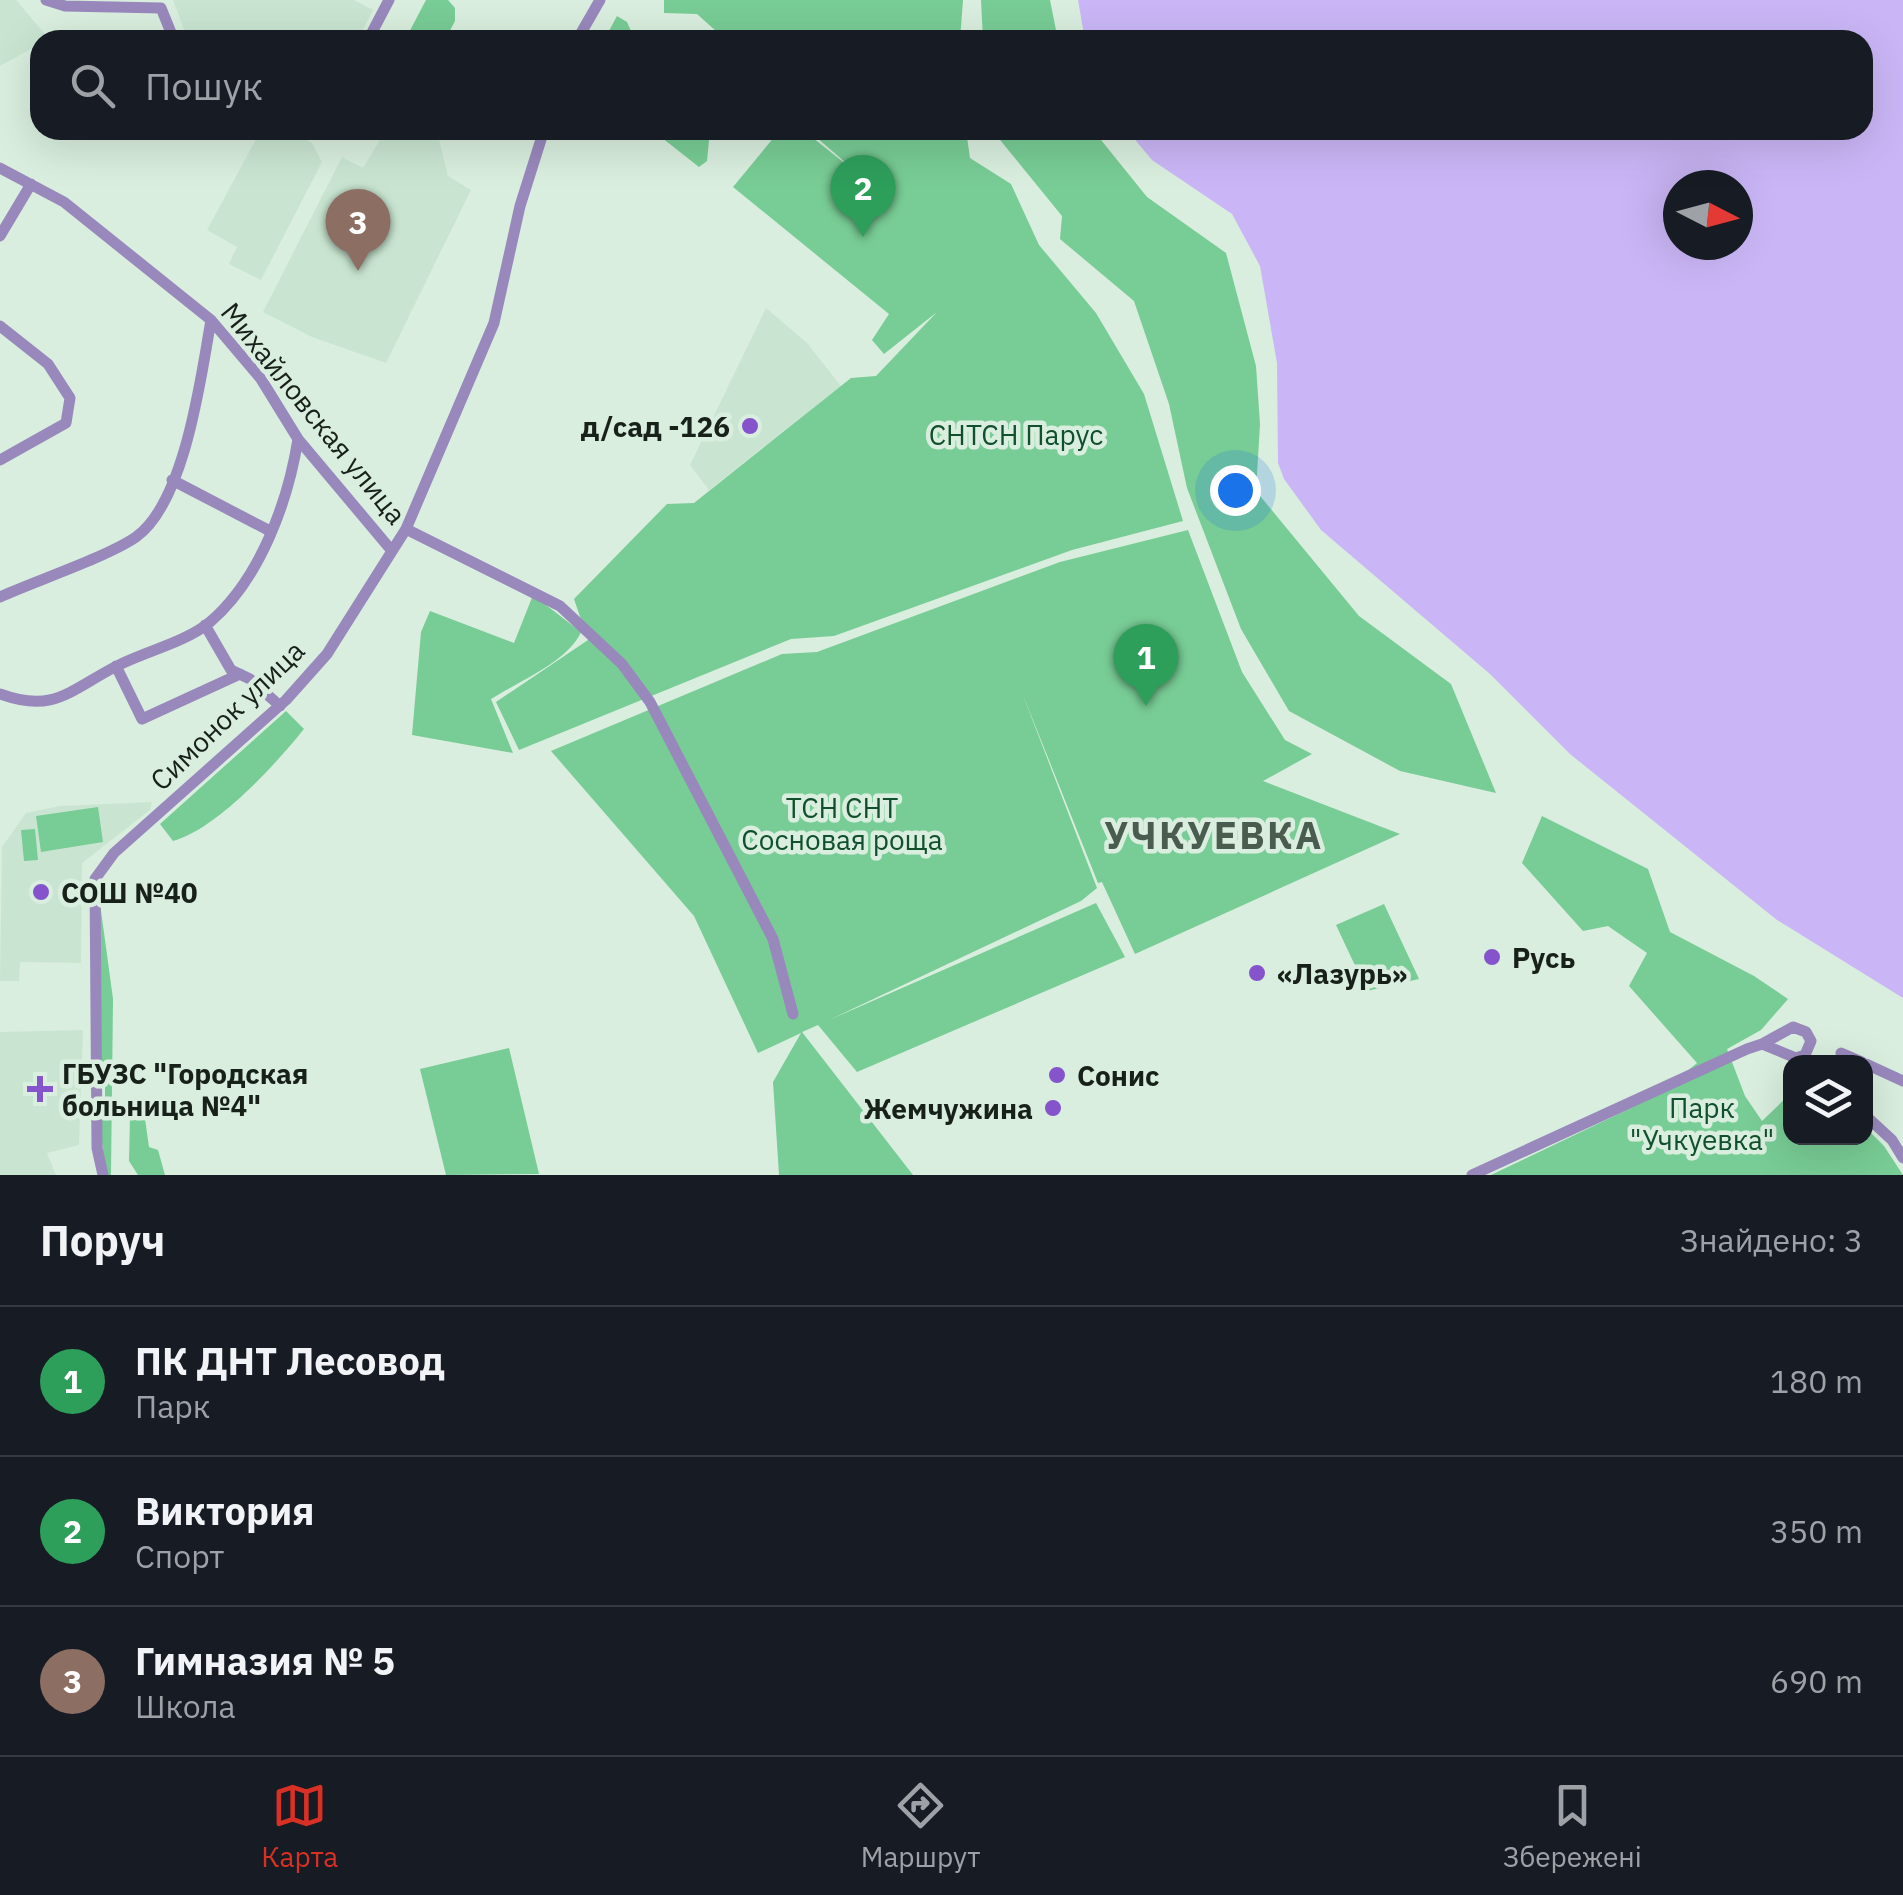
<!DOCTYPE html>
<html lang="uk">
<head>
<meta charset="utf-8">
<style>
  :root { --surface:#171b24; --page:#20242c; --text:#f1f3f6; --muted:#9ea1a6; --line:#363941; --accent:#d93025 }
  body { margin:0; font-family:"IBM Plex Sans",sans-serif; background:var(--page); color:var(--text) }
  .controls { position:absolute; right:30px; bottom:30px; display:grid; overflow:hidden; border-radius:20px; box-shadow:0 10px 40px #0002 }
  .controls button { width:90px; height:90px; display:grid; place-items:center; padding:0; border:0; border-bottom:2px solid var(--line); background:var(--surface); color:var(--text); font:50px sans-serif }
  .compass { position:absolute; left:1663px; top:170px; width:90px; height:90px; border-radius:50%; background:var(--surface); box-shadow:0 10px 40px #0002; rotate:96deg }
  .you { position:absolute; left:1235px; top:490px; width:35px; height:35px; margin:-25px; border:8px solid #fff; border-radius:50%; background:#1a73e8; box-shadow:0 0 0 15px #1a73e833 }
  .badge { display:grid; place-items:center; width:65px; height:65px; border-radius:50%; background:var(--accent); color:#fff; font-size:32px; font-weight:700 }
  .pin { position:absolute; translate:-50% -82px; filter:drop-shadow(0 2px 5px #0008) }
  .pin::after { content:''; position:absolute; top:52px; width:35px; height:30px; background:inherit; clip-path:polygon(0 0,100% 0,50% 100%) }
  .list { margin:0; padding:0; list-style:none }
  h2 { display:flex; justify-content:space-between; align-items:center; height:130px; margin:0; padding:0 40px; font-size:42px }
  h2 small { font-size:32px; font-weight:400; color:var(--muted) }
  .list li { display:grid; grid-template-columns:65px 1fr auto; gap:30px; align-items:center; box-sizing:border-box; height:150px; padding:0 40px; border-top:2px solid var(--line) }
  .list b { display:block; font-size:38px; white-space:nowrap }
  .list p { margin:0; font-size:32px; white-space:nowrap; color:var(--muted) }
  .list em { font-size:32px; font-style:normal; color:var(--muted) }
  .icon { flex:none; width:55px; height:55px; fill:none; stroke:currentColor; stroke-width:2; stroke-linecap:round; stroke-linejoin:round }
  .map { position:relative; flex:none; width:1903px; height:1175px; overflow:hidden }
  .search { position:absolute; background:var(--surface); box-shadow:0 10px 40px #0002; left:30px; right:30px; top:30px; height:110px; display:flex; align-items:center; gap:25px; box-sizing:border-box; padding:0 35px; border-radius:30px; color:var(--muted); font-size:38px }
  .sheet { height:580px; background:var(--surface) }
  nav { display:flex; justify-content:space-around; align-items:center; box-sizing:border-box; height:140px; border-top:2px solid var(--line); background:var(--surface); font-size:28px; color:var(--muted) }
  nav a { display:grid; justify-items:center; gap:5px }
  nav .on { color:var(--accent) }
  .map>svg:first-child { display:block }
  .built { fill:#c9e5d1 }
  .green { fill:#78cc95 }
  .water { fill:#cab6f6; fill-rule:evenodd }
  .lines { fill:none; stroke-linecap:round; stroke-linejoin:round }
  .minor { stroke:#9988bc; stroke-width:11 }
  .poi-dot { fill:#8554cc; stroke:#d9eede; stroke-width:4 }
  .labels { text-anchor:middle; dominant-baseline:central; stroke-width:9; stroke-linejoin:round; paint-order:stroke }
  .street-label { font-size:28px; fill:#18201a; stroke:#d9eede }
  .poi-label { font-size:28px; font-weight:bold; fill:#18201a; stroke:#d9eede; text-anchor:start }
  .park-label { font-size:28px; fill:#10502c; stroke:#d9eede }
  .district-label { font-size:38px; font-weight:bold; letter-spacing:2.5px; fill:#4a5c4f; stroke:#d9eede }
</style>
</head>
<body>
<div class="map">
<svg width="1903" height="1175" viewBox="0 0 1903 1175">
  <rect width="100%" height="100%" fill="#d9eede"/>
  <path class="built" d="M0,0H16L49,39L40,40V44L0,66Z
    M173,0H354L373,10L358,40H188Z
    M261,130H289L312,143L322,162L261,280L229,264L237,247L207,230Z
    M386,130L437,132L448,176L471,190L386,363L312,337L263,312L342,157L363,168Z
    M766,308L807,343L841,386L709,490L690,465Z
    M152,802L150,810L82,863L81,963L20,962L19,981H0L2,847L26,813L60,806Z
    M83,1030L79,1145L47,1153L56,1175H0V1032Z"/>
  <path class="green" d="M426,0H448L455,8V21L445,40H405Z
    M664,0H963L960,40H726L697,14L664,13Z
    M981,0H1050L1058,40H983Z
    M617,16L627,22L635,40H604Z
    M652,130H710L707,161L699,167Z
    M780,130H803L862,177L808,130H966L970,158L1011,184L1039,245L1096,313L1144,394L1183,521L1072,550L834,636L791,639L519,750L496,702L588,640L574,599L667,504L694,503L851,378L876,376L937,312L884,354L872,340L889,314L733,187Z
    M992,130H1093L1147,197L1226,253L1256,366L1260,424L1256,491L1359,616L1451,684L1496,793L1400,771L1289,711L1241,629L1187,488L1169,404L1134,301L1060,239L1062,216Z
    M1188,530L1242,672L1285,740L1312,754L1263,781L1400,834L1135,954L1102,882L1098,883L1021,690L1097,888L1081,901L829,1020L1096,903L1125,957L857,1072L818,1025L802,1032L913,1175H779L773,1082L801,1033L758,1053L694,916L551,751L782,654L817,652L1060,562Z
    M533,595L581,632C568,662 517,682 491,699L513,753L412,735L421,632L430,611L514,643Z
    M286,711L304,729C275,765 217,829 173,841L160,824Z
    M98,807L103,842L41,852L36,816Z
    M1542,816L1648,869L1670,932L1754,976L1788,999L1761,1030L1727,1049L1745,1096L1762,1121L1790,1094V1138H1866V1128L1884,1146L1903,1175H1491L1658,1095L1697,1063L1629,986L1647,953L1608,926L1583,931L1522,863Z
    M35,829L38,860L24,861L21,830Z
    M99,896L113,999L111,1175H105L98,1099L105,1098V1071H99Z
    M1384,904L1419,979L1367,991L1336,925Z
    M509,1048L539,1174L446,1175L420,1069Z
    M130,1117L145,1119L149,1147L158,1150L165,1175H138L129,1161Z"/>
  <path class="water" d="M1078,0H1903V998L1777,920L1570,754L1490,674L1321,530L1284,479L1278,463L1277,363L1260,266L1232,214L1152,160L1127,130H1863V40H1085ZM1678,185H1738V245H1678Z"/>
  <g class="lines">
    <path class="minor" d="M46,0L65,6L161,8L174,40
      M368,40L389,0
      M577,40L600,0
      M0,168L64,202L211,320L261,379L298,439L392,551
      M0,236L31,184
      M0,326L48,364L70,398L66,423L0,460
      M172,480L270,531
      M406,529L560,606L622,664L650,702L773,939L793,1014
      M0,597C35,581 107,557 136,537C185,502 201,377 211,320
      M205,625L231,670L250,679L280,706
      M116,666L142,719L240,674
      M0,694C52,713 68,692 113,668C142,652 185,643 210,622C260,579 288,502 298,439
      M1841,1053L1862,1062
      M1866,1064L1903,1081
      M1866,1116L1892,1140L1903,1158
      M103,1175L97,1148L95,879L114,853L286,700L327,654L406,529L494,323L520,206L544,130
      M1472,1175L1747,1049L1762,1044L1796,1058L1805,1055L1811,1041L1806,1032L1793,1027L1762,1044"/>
  </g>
  <g class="poi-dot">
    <circle cx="750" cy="426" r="10"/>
    <circle cx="41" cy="892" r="10"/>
    <circle cx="1492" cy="957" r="10"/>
    <circle cx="1257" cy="973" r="10"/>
    <circle cx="1057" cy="1075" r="10"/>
    <path d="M35 1074h10v10h10v10h-10v10h-10v-10h-10v-10h10z"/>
    <circle cx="1053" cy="1108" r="10"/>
  </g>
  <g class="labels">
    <g class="street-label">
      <text transform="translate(314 413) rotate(51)">Михайловская улица</text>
      <text transform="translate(227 715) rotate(-44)">Симонок улица</text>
    </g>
    <g class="poi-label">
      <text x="730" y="426" text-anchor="end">д/сад -126</text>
      <text x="61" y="892">СОШ №40</text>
      <text x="1512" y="957">Русь</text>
      <text x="1277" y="973">«Лазурь»</text>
      <text x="62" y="1073">ГБУЗС "Городская<tspan x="62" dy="32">больница №4"</tspan></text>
      <text x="1077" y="1075">Сонис</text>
      <text x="1033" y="1108" text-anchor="end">Жемчужина</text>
    </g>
    <g class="park-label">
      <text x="1016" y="434">СНТСН Парус</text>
      <text x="842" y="807">ТСН СНТ<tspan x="842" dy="32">Сосновая роща</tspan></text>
      <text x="1702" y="1107">Парк<tspan x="1702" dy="32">"Учкуевка"</tspan></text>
    </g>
    <g class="district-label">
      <text x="1214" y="834">УЧКУЕВКА</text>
    </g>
  </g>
</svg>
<div class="controls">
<button><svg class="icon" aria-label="layers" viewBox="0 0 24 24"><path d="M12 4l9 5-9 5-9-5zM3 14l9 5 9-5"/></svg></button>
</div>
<svg class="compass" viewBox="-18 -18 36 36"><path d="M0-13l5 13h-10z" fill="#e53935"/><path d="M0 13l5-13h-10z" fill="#9ea1a6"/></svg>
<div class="you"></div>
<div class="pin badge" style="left:1146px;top:706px;background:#2e9e5b">1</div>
<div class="pin badge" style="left:863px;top:237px;background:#2e9e5b">2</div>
<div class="pin badge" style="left:358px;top:271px;background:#8d6e63">3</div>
<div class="search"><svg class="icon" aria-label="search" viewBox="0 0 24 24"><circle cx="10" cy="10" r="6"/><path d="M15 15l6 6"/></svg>Пошук</div>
</div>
<section class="sheet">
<h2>Поруч<small>Знайдено: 3</small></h2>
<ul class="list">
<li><span class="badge" style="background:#2e9e5b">1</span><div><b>ПК ДНТ Лесовод</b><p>Парк</p></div><em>180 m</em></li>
<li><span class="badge" style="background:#2e9e5b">2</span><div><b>Виктория</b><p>Спорт</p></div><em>350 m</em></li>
<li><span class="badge" style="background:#8d6e63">3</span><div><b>Гимназия № 5</b><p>Школа</p></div><em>690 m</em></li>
</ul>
</section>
<nav>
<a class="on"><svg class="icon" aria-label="map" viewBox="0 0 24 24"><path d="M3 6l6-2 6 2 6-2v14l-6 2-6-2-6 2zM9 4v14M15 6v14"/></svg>Карта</a>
<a><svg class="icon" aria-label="directions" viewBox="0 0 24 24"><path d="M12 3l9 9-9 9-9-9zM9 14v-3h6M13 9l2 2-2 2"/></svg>Маршрут</a>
<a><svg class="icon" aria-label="saved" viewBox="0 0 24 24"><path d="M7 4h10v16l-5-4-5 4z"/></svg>Збережені</a>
</nav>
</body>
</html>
